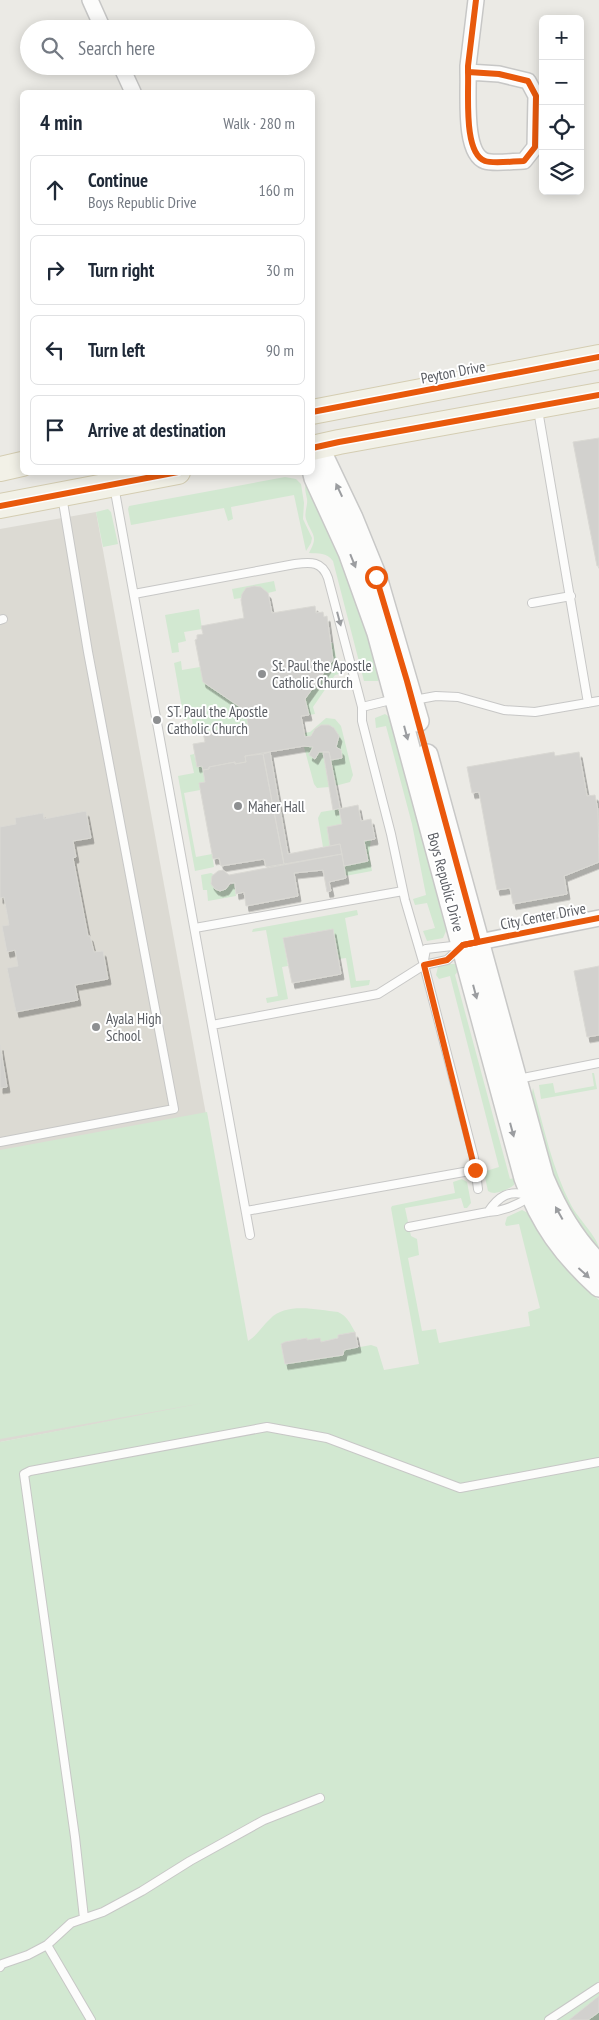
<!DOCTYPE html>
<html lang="en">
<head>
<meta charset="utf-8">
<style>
  :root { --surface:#fff; --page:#f2f2f3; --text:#1f2937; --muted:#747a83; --line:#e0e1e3 }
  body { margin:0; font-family:"PT Sans Narrow",sans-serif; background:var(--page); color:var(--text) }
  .controls { position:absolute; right:15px; top:15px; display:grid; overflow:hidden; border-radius:8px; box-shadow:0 2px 12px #0003 }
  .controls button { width:45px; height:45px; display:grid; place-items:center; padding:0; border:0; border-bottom:1px solid var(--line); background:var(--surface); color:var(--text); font:25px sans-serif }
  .stop { position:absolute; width:15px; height:15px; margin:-11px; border:4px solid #ea580c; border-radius:50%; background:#fff }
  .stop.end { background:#ea580c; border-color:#fff; box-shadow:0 1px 5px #0008 }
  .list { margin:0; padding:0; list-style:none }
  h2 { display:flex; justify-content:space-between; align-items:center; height:65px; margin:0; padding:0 20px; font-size:21px }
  h2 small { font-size:16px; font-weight:400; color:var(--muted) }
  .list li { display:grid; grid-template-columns:32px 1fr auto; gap:15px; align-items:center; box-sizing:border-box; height:70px; margin:0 10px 10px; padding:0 10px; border:1px solid var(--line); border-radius:8px }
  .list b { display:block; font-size:19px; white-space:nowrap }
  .list p { margin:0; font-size:16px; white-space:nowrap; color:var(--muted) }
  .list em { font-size:16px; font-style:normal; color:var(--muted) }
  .icon { flex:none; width:28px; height:28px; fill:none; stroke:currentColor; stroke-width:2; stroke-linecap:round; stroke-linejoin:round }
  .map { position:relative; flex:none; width:599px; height:2020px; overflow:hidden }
  .search { position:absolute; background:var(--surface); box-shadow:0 2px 12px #0003; left:20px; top:20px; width:295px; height:55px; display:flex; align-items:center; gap:12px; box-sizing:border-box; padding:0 18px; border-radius:28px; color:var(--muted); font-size:19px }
  .panel { position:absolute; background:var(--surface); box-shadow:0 2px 12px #0003; left:20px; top:90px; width:295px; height:385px; border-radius:8px }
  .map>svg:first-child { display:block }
  .education { fill:#dcdad3 }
  .green { fill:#d2e8d1 }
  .building { fill:#d2d1ce; stroke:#dad9d4; filter:url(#shadow) }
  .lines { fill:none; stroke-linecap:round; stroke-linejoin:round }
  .lane-casing { stroke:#c7c7c6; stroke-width:10 }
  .street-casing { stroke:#c7c7c6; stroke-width:18 }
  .secondary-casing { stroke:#c8c8c7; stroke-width:24 }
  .primary-casing { stroke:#d4cdb2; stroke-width:26 }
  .lane { stroke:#fcfcfb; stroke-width:8 }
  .street { stroke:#fcfcfb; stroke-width:15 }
  .secondary { stroke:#fcfcfb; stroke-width:21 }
  .primary { stroke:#f2f1e7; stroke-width:24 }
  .cycleway-casing { stroke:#fff; stroke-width:9 }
  .cycleway { stroke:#e8590c; stroke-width:6 }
  .oneway { fill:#9b9da0 }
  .route { stroke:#ea580c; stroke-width:6 }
  .poi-dot { fill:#8d8f91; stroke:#fff; stroke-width:2 }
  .labels { text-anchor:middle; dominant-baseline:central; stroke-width:4; stroke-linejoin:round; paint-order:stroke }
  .street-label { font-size:15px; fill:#5b5e64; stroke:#fff }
  .poi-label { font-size:15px; fill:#5b5e64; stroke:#fff; text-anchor:start }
</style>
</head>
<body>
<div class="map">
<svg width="599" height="2020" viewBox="0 0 599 2020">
  <defs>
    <filter id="shadow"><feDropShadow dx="3" dy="5.5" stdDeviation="0" flood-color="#0004"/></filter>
  </defs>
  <rect width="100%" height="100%" fill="#ebeae5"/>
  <path class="education" d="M96,512L257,1394L0,1442V529Z"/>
  <path class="green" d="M285,477L296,479L301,484L304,503L303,519L312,538L311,543L306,551L294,495L231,507L233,519L228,521L224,508L131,525L128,509L129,506Z
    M306,483L340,554L366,629L379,676L378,681H364L333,561C326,552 319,554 309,553C319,535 312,536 306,519C304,513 308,505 307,499C306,493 304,488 306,483Z
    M108,509L111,512L118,544L103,547L96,512Z
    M274,581L276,591L268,593L261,587L246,588L241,598L234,599L232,589Z
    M199,609L202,629L184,632L186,641L178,643L179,652L172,653L165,615Z
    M330,643H333L340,674L335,675L313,707L315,714L309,715L305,699L333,660Z
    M181,661L182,670L200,667L246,711L248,725L203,733L202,725L193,727L192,719L184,720L174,663Z
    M385,714L391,718L446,931L443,938L427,941L423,931L435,928L427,903L415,905L413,899L426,895L412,824L386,726L376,728L375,718Z
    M326,718L335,719L341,726L353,775L350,782L335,786L331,760L342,758L341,750L336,747C346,727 319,715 311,736L305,737L304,733L310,732Z
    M311,746L313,747L309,755L315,759L319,752H323L329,787L317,788L314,784L304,747Z
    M194,754L197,767L202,766L205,782L199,783L200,790L184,793L196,857L212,854L214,867L195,871L178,776L194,773L190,755Z
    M339,809L342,824L327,827L330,846L323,847L318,818L321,812Z
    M371,839L369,854L372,871L345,876L344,866L368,861L364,841Z
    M211,873L213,874L211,884L215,888L222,890L234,883L236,896L208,901L207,890H203L201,875Z
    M357,910L358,915L345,918L356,981L370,980L369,985L351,988L346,958L338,959L333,929L283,938L288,966L282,967L288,999L267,1003L266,998L278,996L266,930L252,932L253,929Z
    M449,964H455L458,971L455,975L510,1179L514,1178V1185C507,1190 495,1196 488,1191L484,1173L486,1171L499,1167L450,976L439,979L436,975L438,967Z
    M592,1073H594L597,1089L541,1099L539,1085L553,1083L555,1093L594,1086Z
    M533,1088C544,1128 552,1168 571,1205C577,1217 599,1239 599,1249C557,1205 547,1153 531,1097Z
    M207,1112L248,1341C257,1336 262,1326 270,1319C286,1302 317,1310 338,1312C347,1316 350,1323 355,1332L338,1335V1338L321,1342L307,1340L306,1338L285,1342L281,1345L285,1364L343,1355L344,1350L371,1345L377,1347L384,1370L419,1364L391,1208L392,1206L455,1193L453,1182L462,1179L467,1182L471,1203L467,1208H464L461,1198L405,1208L411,1236L417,1239L419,1255L408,1258L422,1331L436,1329L439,1343L530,1326L528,1312L540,1308L519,1224L506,1226L505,1224L507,1217L522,1210L528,1213C547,1247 569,1275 599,1300V2020H0V1442L203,1403L0,1439V1150Z"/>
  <path class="building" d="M599,438V566H597L573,442Z
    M254,586L261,587L268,593L272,613L315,606L316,613L323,612L324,617L327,616L333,660L305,699L309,715L301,716L305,737L311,736L315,729L321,725H329L334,728L339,736L336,747L341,750L342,758L331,760L329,752H319L315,759L309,755L313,747L304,746L245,756L246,762L235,764V762L209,767V769L203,770L202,766L197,767L193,744L205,742L203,733L248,725L246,711L203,682L195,640L197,639V635L203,634L201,626L244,618L241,600L242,594L246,588Z
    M270,752L288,854L340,844L342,854L284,864L263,754Z
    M323,752H329L340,808L333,810Z
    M554,752L555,756L579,752L587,796L595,795L598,810L599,862L564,876L567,894L513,904L510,888L497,890L479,792L472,793L467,767Z
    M263,754L284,864L266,867L264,859L221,866L219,858L213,859L199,783L205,782L203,770L209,769V767L235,762V764L246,762L245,756Z
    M358,805L361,821L371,819L375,839L364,841L368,861L344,866L340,844L330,846L327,827L342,824L339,809Z
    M86,811L91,838L73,841L76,857L73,858L88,936H90L94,952L103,951L108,979L75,985L78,1000L16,1012L7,968L18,966L15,950L7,952L2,926L9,925L4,897L0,898V827L16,824L15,818L43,813L44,819Z
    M342,854L346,878L329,882L331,891L327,892L323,870L294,873L298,896L246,906L244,892L236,894L235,883H230L226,889L220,891L215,889L211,884L212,876L218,871L223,870L229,875Z
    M333,929L341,974L292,983L283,938Z
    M599,966V1035L587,1037L574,971Z
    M0,1045L7,1087L0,1088Z
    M355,1332L358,1347L344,1350L343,1355L285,1364L281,1344L285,1342L307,1338V1340L320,1338L321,1342L338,1338V1335Z
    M599,1996V2012L588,2020H569Z"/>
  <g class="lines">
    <defs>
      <path id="lane" d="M538,410L588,703
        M114,486L250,1235
        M134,594L295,564C311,562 322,561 328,578L362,707
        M532,603L571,596
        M0,620L3,619
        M395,699L362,707V721L391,834L405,900L424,965L474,1158L478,1189
        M414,700L436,696L458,697L504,710L535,712L599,701
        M195,928L403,891
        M424,960L426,949L461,945
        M212,1025L378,994L424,965L447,960L460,948
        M518,1079L599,1063
        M0,1142L174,1109L88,652L62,496
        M246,1211L475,1170
        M488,1212C499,1196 508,1190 528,1195
        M409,1227L488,1212C504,1211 518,1205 531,1196
        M84,1918L75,1837L24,1474L30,1471L267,1427L327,1438L460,1488L599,1462
        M47,1945L91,2020
        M0,1967L2,1964L28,1955L47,1945L71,1923L103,1912L142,1891L190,1861L264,1820L320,1798
        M549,2020L599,1987"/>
      <path id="street" d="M90,0L103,29
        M121,66L133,92
        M468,72L499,74L528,81L536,96L535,147L524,161C515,161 493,164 485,161C463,153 469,93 468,72V66L476,0
        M469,944L599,918"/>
      <path id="secondary" d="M312,450L321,453L352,518L376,577L418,721
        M312,466L315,478L349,552L378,633L525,1178C541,1223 564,1254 599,1286
        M427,755L543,1178C557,1211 573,1239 599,1265"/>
      <path id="primary" d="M312,412L599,357
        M312,448L339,442L599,395
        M0,469L22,464
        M0,506L178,472"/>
    </defs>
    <use href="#lane" class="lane-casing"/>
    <use href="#street" class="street-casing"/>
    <use href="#secondary" class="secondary-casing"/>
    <use href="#primary" class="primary-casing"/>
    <use href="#lane" class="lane"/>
    <use href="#street" class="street"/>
    <use href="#secondary" class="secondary"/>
    <use href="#primary" class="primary"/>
    <defs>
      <path id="cycleway" d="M468,72L499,74L528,81L536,96L535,147L524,161C515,161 493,164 485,161C463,153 469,93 468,72V66L476,0
        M312,412L599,357
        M312,448L339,442L599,395
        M0,506L178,472
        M463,945L599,918"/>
    </defs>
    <use href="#cycleway" class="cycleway-casing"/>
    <use href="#cycleway" class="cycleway"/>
  </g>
  <defs><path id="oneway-solid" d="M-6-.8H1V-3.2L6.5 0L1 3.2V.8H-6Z" transform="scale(1.25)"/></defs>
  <g class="oneway">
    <use href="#oneway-solid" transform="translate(339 490) rotate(-115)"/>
    <use href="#oneway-solid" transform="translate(353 561) rotate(68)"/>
    <use href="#oneway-solid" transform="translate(339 619) rotate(75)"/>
    <use href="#oneway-solid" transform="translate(406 733) rotate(75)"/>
    <use href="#oneway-solid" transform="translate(475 992) rotate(75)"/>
    <use href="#oneway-solid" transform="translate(512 1130) rotate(75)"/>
    <use href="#oneway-solid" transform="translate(559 1213) rotate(-119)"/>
    <use href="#oneway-solid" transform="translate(584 1273) rotate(42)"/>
  </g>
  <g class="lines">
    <path class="route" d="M376,577L407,681L478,942L463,945L447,960L424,965L475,1170"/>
  </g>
  <g class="poi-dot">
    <circle cx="262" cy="674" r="5"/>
    <circle cx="157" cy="720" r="5"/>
    <circle cx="238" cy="806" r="5"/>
    <circle cx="96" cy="1027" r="5"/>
  </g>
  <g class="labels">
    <g class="street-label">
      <text transform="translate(453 372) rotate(-11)">Peyton Drive</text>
      <text transform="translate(446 882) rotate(75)">Boys Republic Drive</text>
      <text transform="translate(543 916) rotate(-11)">City Center Drive</text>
    </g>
    <g class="poi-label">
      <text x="272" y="665">St. Paul the Apostle<tspan x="272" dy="17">Catholic Church</tspan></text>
      <text x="167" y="711">ST. Paul the Apostle<tspan x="167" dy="17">Catholic Church</tspan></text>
      <text x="248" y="806">Maher Hall</text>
      <text x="106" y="1018">Ayala High<tspan x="106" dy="17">School</tspan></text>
    </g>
  </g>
</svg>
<div class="controls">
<button>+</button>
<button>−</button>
<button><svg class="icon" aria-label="locate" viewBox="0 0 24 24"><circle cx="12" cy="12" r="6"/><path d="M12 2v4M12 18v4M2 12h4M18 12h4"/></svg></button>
<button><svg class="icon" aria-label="layers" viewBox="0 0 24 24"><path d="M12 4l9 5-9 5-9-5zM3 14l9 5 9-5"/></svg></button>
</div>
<div class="stop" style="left:376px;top:577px"></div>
<div class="stop end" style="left:475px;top:1170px"></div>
<div class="search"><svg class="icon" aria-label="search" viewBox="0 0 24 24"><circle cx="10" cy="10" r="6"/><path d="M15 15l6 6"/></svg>Search here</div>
<section class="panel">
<h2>4 min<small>Walk · 280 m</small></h2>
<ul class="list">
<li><svg class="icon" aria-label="ahead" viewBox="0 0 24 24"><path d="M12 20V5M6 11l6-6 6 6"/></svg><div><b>Continue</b><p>Boys Republic Drive</p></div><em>160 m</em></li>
<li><svg class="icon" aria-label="right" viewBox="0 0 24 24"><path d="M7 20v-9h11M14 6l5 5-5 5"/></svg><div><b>Turn right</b></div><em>30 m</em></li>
<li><svg class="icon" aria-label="left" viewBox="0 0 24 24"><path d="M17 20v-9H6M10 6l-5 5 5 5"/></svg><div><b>Turn left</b></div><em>90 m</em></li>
<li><svg class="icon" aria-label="arrive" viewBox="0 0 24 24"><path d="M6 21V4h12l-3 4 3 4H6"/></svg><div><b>Arrive at destination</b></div></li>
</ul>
</section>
</div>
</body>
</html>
